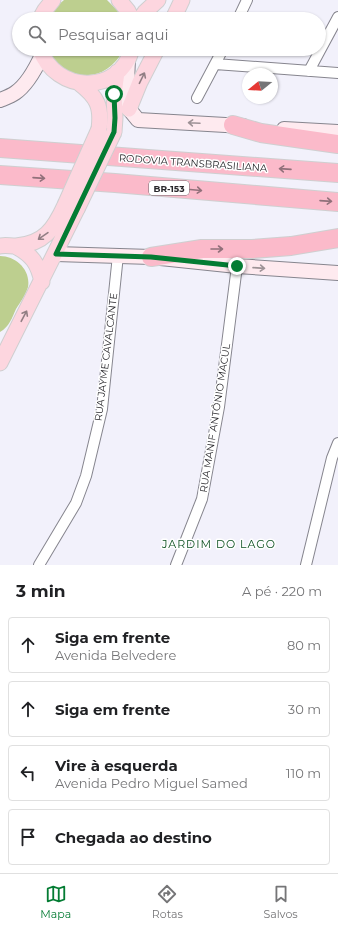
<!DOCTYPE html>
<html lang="pt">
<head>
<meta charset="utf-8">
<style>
  :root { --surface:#fff; --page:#f6f6f6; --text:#202124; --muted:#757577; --line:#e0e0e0; --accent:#047c33 }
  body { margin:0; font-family:Montserrat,sans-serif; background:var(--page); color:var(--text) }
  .compass { position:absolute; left:242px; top:68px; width:36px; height:36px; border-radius:50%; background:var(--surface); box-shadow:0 1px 3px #0004; rotate:252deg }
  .stop { position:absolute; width:12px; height:12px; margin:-9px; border:3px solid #047c33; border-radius:50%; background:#fff }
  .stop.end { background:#047c33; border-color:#fff; box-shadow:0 1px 4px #0008 }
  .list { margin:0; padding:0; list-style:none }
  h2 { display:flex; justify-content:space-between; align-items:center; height:52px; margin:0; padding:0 16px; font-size:17px }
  h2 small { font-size:13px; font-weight:400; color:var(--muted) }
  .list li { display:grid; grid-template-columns:26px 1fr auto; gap:12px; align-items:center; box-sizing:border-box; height:56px; margin:0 8px 8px; padding:0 8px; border:1px solid var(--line); border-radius:4px }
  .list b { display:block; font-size:15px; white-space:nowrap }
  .list p { margin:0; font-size:13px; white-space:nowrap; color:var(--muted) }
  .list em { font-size:13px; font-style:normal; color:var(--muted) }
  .icon { flex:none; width:22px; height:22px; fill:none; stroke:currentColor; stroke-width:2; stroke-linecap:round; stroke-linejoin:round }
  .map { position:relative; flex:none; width:338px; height:565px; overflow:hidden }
  .search { position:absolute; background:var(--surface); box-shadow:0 1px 3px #0004; left:12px; right:12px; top:12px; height:44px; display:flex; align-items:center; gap:10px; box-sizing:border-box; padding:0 14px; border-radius:22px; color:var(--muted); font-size:15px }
  .sheet { height:308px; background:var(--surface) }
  nav { display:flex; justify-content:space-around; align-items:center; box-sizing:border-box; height:56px; border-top:1px solid var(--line); background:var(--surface); font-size:11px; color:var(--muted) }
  nav a { display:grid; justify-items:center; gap:2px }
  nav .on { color:var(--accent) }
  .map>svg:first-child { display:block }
  .green { fill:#bdcf8f }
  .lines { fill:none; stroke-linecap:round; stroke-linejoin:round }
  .street-casing { stroke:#86858e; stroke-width:12 }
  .secondary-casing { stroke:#86858e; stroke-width:16 }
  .primary-casing { stroke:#cfcfd0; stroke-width:17 }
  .highway-casing { stroke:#cfcfd0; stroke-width:20 }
  .street { stroke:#fff; stroke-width:10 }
  .secondary { stroke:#feeaef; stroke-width:14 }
  .primary { stroke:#fdd6df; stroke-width:15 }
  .highway { stroke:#fbbaca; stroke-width:18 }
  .primary-bridge-casing { stroke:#cfcfd0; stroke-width:17; stroke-linecap:butt }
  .primary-bridge { stroke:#fdd6df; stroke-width:15 }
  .oneway { stroke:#927e84 }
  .oneway2 { stroke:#9d9296 }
  .oneway3 { stroke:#91707a }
  .route { stroke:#047c33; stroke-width:5 }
  .labels { text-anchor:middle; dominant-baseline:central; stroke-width:3; stroke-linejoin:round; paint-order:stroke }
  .shield { fill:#fff; stroke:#68676a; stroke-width:1 }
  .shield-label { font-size:9px; font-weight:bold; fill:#27262a }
  .street-label { font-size:10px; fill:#27262a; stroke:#fff }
  .neighbourhood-label { font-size:11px; letter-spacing:1px; fill:#0c5021; stroke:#fff }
</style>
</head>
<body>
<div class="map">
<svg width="338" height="565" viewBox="0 0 338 565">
  <rect width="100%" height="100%" fill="#f2f1fb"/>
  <path class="green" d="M64,0H107L118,11L123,19H48L56,7Z
    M47,49H124C106,85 65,83 47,49Z
    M0,256C16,256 31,270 28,287C26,294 20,303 16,309C12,318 9,327 0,332Z"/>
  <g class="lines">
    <defs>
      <path id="street" d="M238,19L247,0
        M215,64L338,73
        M309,71L338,17
        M197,98L223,49
        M39,565L76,503L86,476L102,409L118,255
        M176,565L202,499L219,407L237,266
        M306,565L332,458L338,443"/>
      <path id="secondary" d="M128,59L127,83L129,109L138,120L243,126
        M0,100C5,98 11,96 15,93C27,85 36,68 42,55
        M284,129L338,132
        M56,254L151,257L237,266L338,273"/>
      <path id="primary" d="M119,0L128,11L132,19
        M40,19L45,10L53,0
        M140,19L145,12L158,0
        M173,19L182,0
        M40,49C55,93 119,96 132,49
        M79,83C97,97 102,106 99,129
        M129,109L140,82L157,49
        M114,132L115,118L114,94L117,72
        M0,246C5,245 10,246 16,246C44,244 54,229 65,205
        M15,246C32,255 38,263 42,282
        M0,363L77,209"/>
      <path id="highway" d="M233,125L261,133L338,144
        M0,148L338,173
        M0,175L115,183L338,202
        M151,257L202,249H252L291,246L338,238"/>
    </defs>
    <use href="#street" class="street-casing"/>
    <use href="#secondary" class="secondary-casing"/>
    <use href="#primary" class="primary-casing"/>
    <use href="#highway" class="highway-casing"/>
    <use href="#street" class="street"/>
    <use href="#secondary" class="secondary"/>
    <use href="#primary" class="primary"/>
    <use href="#highway" class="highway"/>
    <defs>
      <path id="primary-bridge" d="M65,205L99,129
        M77,209L114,132"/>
    </defs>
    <use href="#primary-bridge" class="primary-bridge-casing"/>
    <use href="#primary-bridge" class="primary-bridge"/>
  </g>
  <defs><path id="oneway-shaft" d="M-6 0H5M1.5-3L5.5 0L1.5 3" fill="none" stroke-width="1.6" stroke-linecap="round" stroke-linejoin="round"/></defs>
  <g class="oneway">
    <use href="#oneway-shaft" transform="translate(142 78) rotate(-64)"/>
    <use href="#oneway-shaft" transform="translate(43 236) rotate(145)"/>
    <use href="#oneway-shaft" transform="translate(24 316) rotate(-62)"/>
  </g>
  <g class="oneway2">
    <use href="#oneway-shaft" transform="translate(194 123) rotate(-177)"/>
    <use href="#oneway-shaft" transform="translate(259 268) rotate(4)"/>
  </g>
  <g class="oneway3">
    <use href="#oneway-shaft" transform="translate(285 169) rotate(-176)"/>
    <use href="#oneway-shaft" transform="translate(39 178) rotate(4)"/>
    <use href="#oneway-shaft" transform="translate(196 190) rotate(5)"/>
    <use href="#oneway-shaft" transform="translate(326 201) rotate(4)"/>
    <use href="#oneway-shaft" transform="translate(217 249)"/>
  </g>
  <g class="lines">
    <path class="route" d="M114,94L115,118L114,132L56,254L151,257L237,266"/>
  </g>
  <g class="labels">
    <rect class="shield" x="149" y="181" width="40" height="14" rx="3"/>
    <g class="shield-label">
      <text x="169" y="188">BR-153</text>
    </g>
    <g class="street-label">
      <text transform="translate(193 163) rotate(4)">RODOVIA TRANSBRASILIANA</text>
      <text transform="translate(106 357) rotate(-83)">RUA JAYME CAVALCANTE</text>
      <text transform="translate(215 418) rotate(-81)">RUA MANIF ANTÔNIO MACUL</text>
    </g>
    <g class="neighbourhood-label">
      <text x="219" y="544">JARDIM DO LAGO</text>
    </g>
  </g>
</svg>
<svg class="compass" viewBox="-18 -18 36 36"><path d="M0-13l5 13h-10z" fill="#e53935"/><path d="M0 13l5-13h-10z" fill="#757577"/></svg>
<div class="stop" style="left:114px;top:94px"></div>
<div class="stop end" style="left:237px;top:266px"></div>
<div class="search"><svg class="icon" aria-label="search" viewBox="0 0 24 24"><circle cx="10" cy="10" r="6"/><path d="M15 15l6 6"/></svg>Pesquisar aqui</div>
</div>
<section class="sheet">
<h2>3 min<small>A pé · 220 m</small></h2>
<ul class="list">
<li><svg class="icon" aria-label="ahead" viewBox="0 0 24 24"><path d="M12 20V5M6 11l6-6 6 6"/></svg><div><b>Siga em frente</b><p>Avenida Belvedere</p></div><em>80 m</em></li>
<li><svg class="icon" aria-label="ahead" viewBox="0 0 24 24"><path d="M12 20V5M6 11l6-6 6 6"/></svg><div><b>Siga em frente</b></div><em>30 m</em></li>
<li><svg class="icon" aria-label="left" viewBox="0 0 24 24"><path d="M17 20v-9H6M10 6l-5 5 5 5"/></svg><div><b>Vire à esquerda</b><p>Avenida Pedro Miguel Samed</p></div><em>110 m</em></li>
<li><svg class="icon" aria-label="arrive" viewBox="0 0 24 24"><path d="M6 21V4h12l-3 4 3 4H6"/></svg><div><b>Chegada ao destino</b></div></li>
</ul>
</section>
<nav>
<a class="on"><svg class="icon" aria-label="map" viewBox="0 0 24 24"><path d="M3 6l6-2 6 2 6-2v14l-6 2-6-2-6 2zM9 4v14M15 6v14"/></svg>Mapa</a>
<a><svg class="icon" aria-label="directions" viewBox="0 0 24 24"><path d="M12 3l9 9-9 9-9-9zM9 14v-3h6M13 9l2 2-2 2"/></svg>Rotas</a>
<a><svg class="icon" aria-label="saved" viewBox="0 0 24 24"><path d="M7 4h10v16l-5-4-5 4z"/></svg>Salvos</a>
</nav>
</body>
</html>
